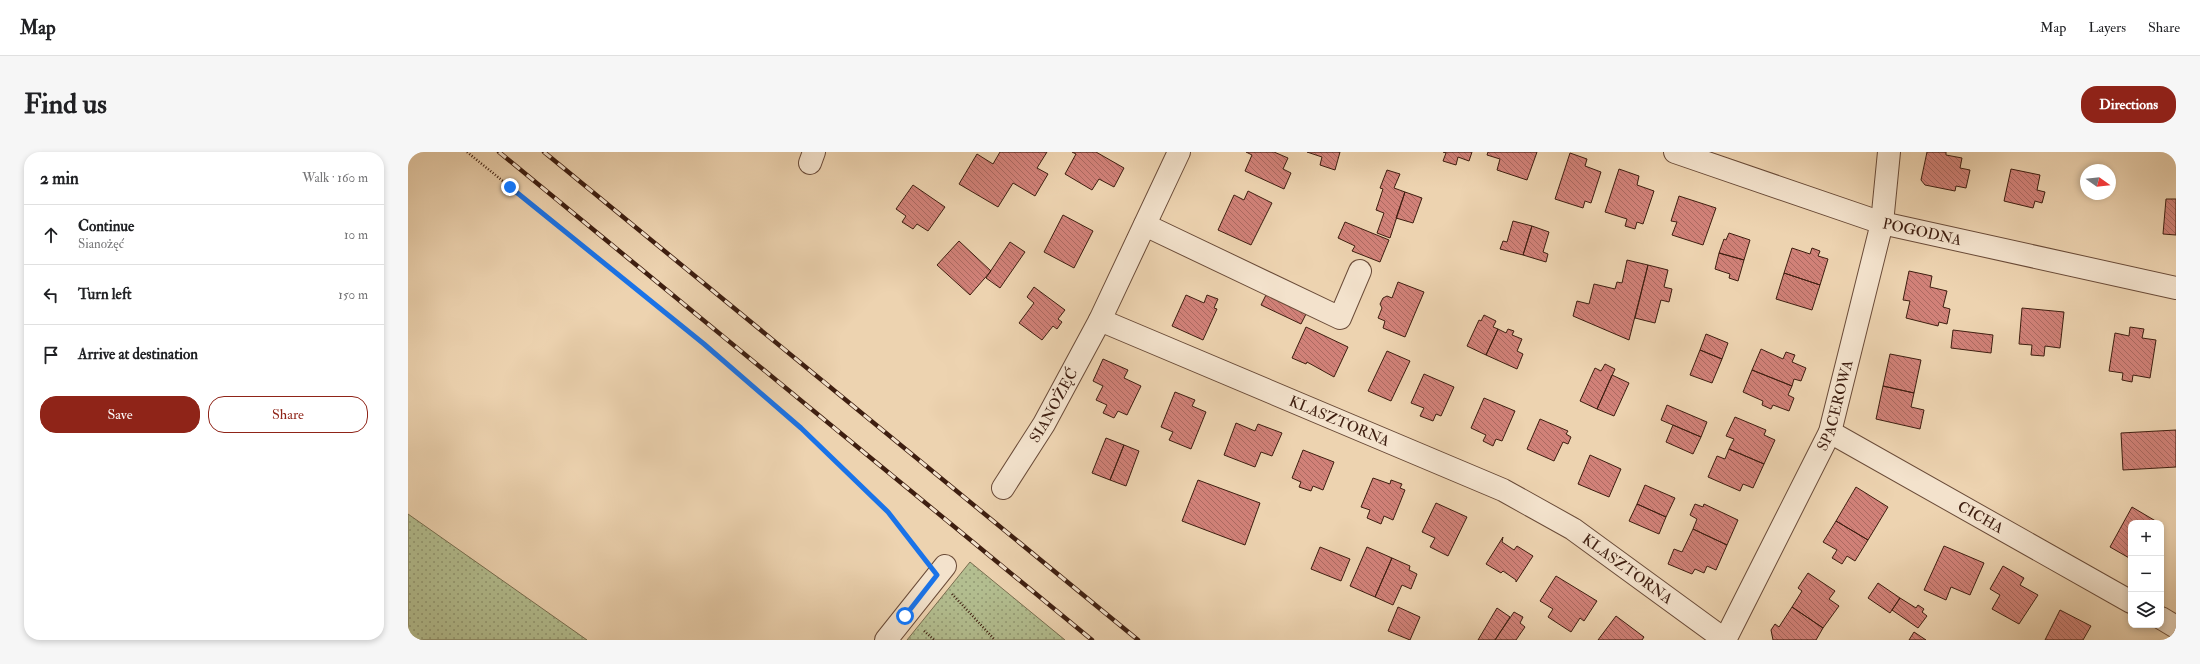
<!DOCTYPE html>
<html lang="en">
<head>
<meta charset="utf-8">
<style>
  :root { --surface:#fff; --page:#f6f6f6; --text:#202124; --muted:#757577; --line:#e0e0e0; --accent:#8f2418 }
  body { margin:0; font-family:"IM FELL Double Pica",serif; background:var(--page); color:var(--text) }
  .controls { position:absolute; right:12px; bottom:12px; display:grid; overflow:hidden; border-radius:8px; box-shadow:0 2px 6px #0003 }
  .controls button { width:36px; height:36px; display:grid; place-items:center; padding:0; border:0; border-bottom:1px solid var(--line); background:var(--surface); color:var(--text); font:20px sans-serif }
  .compass { position:absolute; left:1672px; top:12px; width:36px; height:36px; border-radius:50%; background:var(--surface); box-shadow:0 2px 6px #0003; rotate:105deg }
  .stop { position:absolute; width:12px; height:12px; margin:-9px; border:3px solid #1a73e8; border-radius:50%; background:#fff }
  .stop.end { background:#1a73e8; border-color:#fff; box-shadow:0 1px 4px #0008 }
  .list { margin:0; padding:0; list-style:none }
  h2 { display:flex; justify-content:space-between; align-items:center; height:52px; margin:0; padding:0 16px; font-size:17px }
  h2 small { font-size:13px; font-weight:400; color:var(--muted) }
  .list li { display:grid; grid-template-columns:26px 1fr auto; gap:12px; align-items:center; box-sizing:border-box; height:60px; padding:0 16px; border-top:1px solid var(--line) }
  .list b { display:block; font-size:15px; white-space:nowrap }
  .list p { margin:0; font-size:13px; white-space:nowrap; color:var(--muted) }
  .list em { font-size:13px; font-style:normal; color:var(--muted) }
  .actions { display:flex; gap:8px; padding:12px 16px }
  .actions a { flex:1; padding:9px 0; border:1px solid var(--accent); border-radius:16px; text-align:center; font-size:14px; color:var(--accent) }
  .actions .main { background:var(--accent); color:#fff }
  .icon { flex:none; width:22px; height:22px; fill:none; stroke:currentColor; stroke-width:2; stroke-linecap:round; stroke-linejoin:round }
  .map { position:relative; flex:none; width:1768px; height:488px; overflow:hidden; border-radius:16px }
  header { display:flex; align-items:center; gap:24px; box-sizing:border-box; height:56px; padding:0 20px; background:var(--surface); border-bottom:1px solid var(--line) }
  header strong { font-size:19px }
  nav { display:flex; gap:22px; margin-inline-start:auto; font-size:14px }
  .intro { display:flex; align-items:center; justify-content:space-between; box-sizing:border-box; height:96px; padding:0 24px }
  h1 { margin:0; font-size:28px }
  .button { padding:10px 18px; border-radius:16px; background:var(--accent); color:#fff; font-size:14px; font-weight:700 }
  main { display:flex; gap:24px; padding:0 24px }
  aside { flex:1; background:var(--surface); border-radius:16px; box-shadow:0 2px 6px #0003 }
  .map>svg:first-child { display:block }
  .grass { fill:url(#grass-dots); stroke:#786e50 }
  .building { fill:url(#building-back-hatch); stroke:#3e1e10 }
  .lines { fill:none; stroke-linecap:round; stroke-linejoin:round }
  .minor-casing { stroke:#6a4b38; stroke-width:24 }
  .path { stroke:#3e1e10; stroke-width:2.5; stroke-dasharray:1 2; stroke-linecap:butt }
  .minor { stroke:#f3e2cc; stroke-width:22 }
  .rail-casing { stroke:#3e1e10; stroke-width:4.5 }
  .rail { stroke:#f3e2cc; stroke-width:3; stroke-dasharray:9; stroke-linecap:butt }
  .route { stroke:#1a73e8; stroke-width:5 }
  .labels { text-anchor:middle; dominant-baseline:central; stroke-width:4; stroke-linejoin:round; paint-order:stroke }
  .street-label { font-size:15px; fill:#3e1e10; stroke:#f3e2cc }
</style>
</head>
<body>
<header>
<strong>Map</strong>
<nav><a>Map</a><a>Layers</a><a>Share</a></nav>
</header>
<div class="intro"><h1>Find us</h1><a class="button">Directions</a></div>
<main>
<aside>
<h2>2 min<small>Walk · 160 m</small></h2>
<ul class="list">
<li><svg class="icon" aria-label="ahead" viewBox="0 0 24 24"><path d="M12 20V5M6 11l6-6 6 6"/></svg><div><b>Continue</b><p>Sianożęć</p></div><em>10 m</em></li>
<li><svg class="icon" aria-label="left" viewBox="0 0 24 24"><path d="M17 20v-9H6M10 6l-5 5 5 5"/></svg><div><b>Turn left</b></div><em>150 m</em></li>
<li><svg class="icon" aria-label="arrive" viewBox="0 0 24 24"><path d="M6 21V4h12l-3 4 3 4H6"/></svg><div><b>Arrive at destination</b></div></li>
</ul>
<div class="actions"><a class="main">Save</a><a>Share</a></div>
</aside>
<div class="map">
<svg width="1768" height="488" viewBox="0 0 1768 488">
  <defs>
    <pattern id="grass-dots" width="8" height="8" patternUnits="userSpaceOnUse"><rect width="8" height="8" fill="#b3be90"/><path d="M2 2h.1M6 6h.1" fill="none" stroke="#939a74" stroke-width="1.8" stroke-linecap="round"/></pattern>
    <pattern id="building-back-hatch" width="6" height="6" patternUnits="userSpaceOnUse"><rect width="6" height="6" fill="#d18178"/><path d="M-1 5l2 2M0 0l6 6M5-1l2 2" fill="none" stroke="#ab6961"/></pattern>
  </defs>
  <rect width="100%" height="100%" fill="#edd3b0"/>
  <filter id="stains"><feTurbulence type="fractalNoise" baseFrequency=".005" numOctaves="4"/><feColorMatrix values="0 0 0 0 .2 0 0 0 0 .09 0 0 0 0 .02 0 0 0 .5 -.17"/></filter>
  <radialGradient id="worn" r=".72"><stop offset=".6" stop-color="#630" stop-opacity="0"/><stop offset="1" stop-color="#630" stop-opacity=".3"/></radialGradient>
  <path class="grass" d="M0,362L179,488H0Z
    M562,410L657,488H499Z"/>
  <path class="building" d="M592,0H639L629,16L640,22L627,44L605,31L590,55L551,32L569,2L585,12Z
    M664,0H688L716,16L706,35L691,27L684,38L657,22L668,2Z
    M838,0H866L880,6L875,17L883,21L876,37L837,19L844,3Z
    M899,0H932L927,18L912,13L914,5Z
    M1035,0H1064L1061,9L1050,5L1048,13L1035,9L1038,1Z
    M1080,0H1129L1119,28L1089,18L1092,7L1079,3Z
    M1519,0H1538V3L1554,6L1552,16L1562,18L1558,36L1548,34L1547,39L1517,33L1513,28Z
    M1162,1L1179,7L1177,14L1193,20L1183,51L1177,49L1175,56L1147,47Z
    M1211,17L1231,24L1229,33L1246,39L1235,72L1229,70L1227,77L1217,74L1219,67L1197,60Z
    M1603,17L1632,23L1629,38L1637,40L1634,51L1627,49L1625,56L1596,49Z
    M979,18L992,22L986,36L997,40L982,86L969,81L976,61L968,58L975,37L972,36Z
    M505,33L537,55L520,79L509,72L505,77L494,70L498,64L488,57Z
    M840,39L864,51L843,93L810,78L826,43L836,48Z
    M997,40L1014,46L1005,71L988,66Z
    M1271,44L1308,56L1295,93L1264,83L1269,70L1263,69Z
    M1758,47H1768V83L1755,82Z
    M655,63L685,79L666,116L636,100Z
    M1105,69L1124,74L1115,103L1092,97L1095,89L1099,90Z
    M937,70L981,88L972,110L944,99L947,94L930,86Z
    M1124,74L1141,80L1135,100L1140,102L1138,110L1115,103Z
    M1321,81L1342,88L1336,108L1311,101L1316,87L1318,88Z
    M551,89L583,119L562,143L529,113Z
    M602,90L617,100L592,136L578,126Z
    M1384,96L1402,102L1404,96L1412,99L1410,104L1420,107L1412,133L1376,121Z
    M1311,101L1336,108L1330,129L1321,126L1322,122L1307,117Z
    M1219,108L1240,113L1221,188L1165,164L1169,149L1181,152L1186,132L1207,137L1209,130L1214,131Z
    M1240,113L1260,118L1256,135L1264,137L1261,150L1253,148L1247,171L1227,166Z
    M1501,119L1524,124L1522,135L1539,139L1535,155L1542,157L1539,172L1531,170L1530,174L1498,166L1502,149L1495,148Z
    M1376,121L1412,133L1404,158L1368,147Z
    M990,130L1016,140L997,185L975,176L977,169L970,166L974,156L972,152L975,146L979,144L984,146Z
    M626,135L657,158L650,167L654,170L649,177L645,174L634,188L611,171L626,151L619,145Z
    M859,141L899,160L893,172L853,153Z
    M778,143L796,151L799,143L810,147L806,156L809,157L795,188L764,174Z
    M1614,156L1656,160L1652,196L1637,194L1636,204L1623,203L1624,193L1611,192Z
    M1076,163L1088,169L1085,175L1090,177L1078,203L1059,194L1071,168L1073,169Z
    M898,175L940,195L926,225L899,210L898,212L884,206Z
    M1722,175L1736,177L1734,186L1748,188L1742,226L1725,223L1724,230L1714,228L1715,221L1701,219L1707,181L1721,184Z
    M1090,177L1098,181L1100,177L1106,179L1104,183L1114,187L1109,199L1115,202L1109,217L1078,203Z
    M1545,178L1585,183L1583,201L1543,196Z
    M1298,182L1320,191L1314,207L1292,198Z
    M1353,197L1375,207L1378,200L1387,203L1384,210L1398,216L1393,229L1386,227L1384,234L1344,218Z
    M1292,198L1314,207L1304,231L1282,223Z
    M979,199L1002,209L983,249L960,239Z
    M1482,202L1513,208L1506,241L1475,234Z
    M695,207L720,218L716,226L733,234L719,263L710,259L706,266L695,261L699,253L688,248L695,234L685,229Z
    M1197,212L1207,217L1189,257L1172,249L1187,216L1193,219Z
    M1344,218L1384,234L1380,243L1386,246L1381,259L1365,253L1363,257L1354,253L1355,249L1335,240Z
    M1016,222L1046,235L1033,264L1028,262L1025,269L1012,264L1016,256L1003,251Z
    M1204,223L1221,231L1206,264L1189,257Z
    M1475,234L1506,241L1503,255L1516,258L1512,277L1468,267Z
    M767,240L787,248L784,254L798,260L783,297L761,288L765,280L753,275Z
    M1076,246L1107,259L1094,289L1088,287L1085,294L1075,289L1078,283L1063,276Z
    M1259,253L1299,270L1293,285L1253,268Z
    M1327,265L1358,278L1356,283L1367,288L1356,312L1321,297L1326,287L1318,284Z
    M1132,267L1160,279L1158,282L1163,285L1160,292L1155,290L1146,309L1119,297Z
    M828,271L847,279L850,272L874,281L864,304L853,300L847,315L816,303Z
    M1265,273L1293,285L1285,302L1258,290Z
    M1768,278V315L1715,318L1713,281Z
    M698,286L716,293L702,328L684,321Z
    M716,293L731,299L718,334L702,328Z
    M1321,297L1356,312L1345,336L1335,332L1332,339L1300,325L1309,304L1317,307Z
    M895,298L926,310L915,338L905,334L903,339L891,335L893,330L884,326Z
    M1182,303L1213,317L1201,345L1170,332Z
    M965,326L982,332L983,328L994,332L992,336L997,338L985,368L976,364L973,372L959,366L962,358L953,355Z
    M790,328L852,351L837,393L774,369Z
    M1237,333L1267,346L1258,365L1229,352Z
    M1448,335L1480,355L1460,388L1428,369Z
    M1028,351L1059,365L1040,404L1022,395L1027,386L1014,380Z
    M1229,352L1258,365L1251,382L1221,369Z
    M1287,352L1295,355L1296,352L1330,368L1319,393L1285,377L1289,367L1282,363Z
    M1724,355L1751,371H1723V407L1702,395Z
    M1428,369L1460,388L1447,409L1439,404L1434,412L1424,406L1429,398L1415,390Z
    M1285,377L1319,393L1308,418L1299,414L1296,421L1287,417L1284,422L1260,412L1266,397L1274,400Z
    M1095,385L1094,390L1106,398L1109,394L1125,404L1108,430V428L1095,419L1093,421L1078,412Z
    M1536,394L1576,411L1562,443L1543,435L1538,448L1516,438Z
    M912,395L942,407L933,429L903,417Z
    M959,395L984,406L967,445L942,434Z
    M984,406L1002,414L1001,418L1009,422L1003,437L994,433L985,453L967,445Z
    M1595,414L1616,426L1612,433L1630,443L1611,472L1584,457L1592,443L1582,437Z
    M1400,421L1427,439L1421,447L1431,454L1415,476L1384,455L1394,439L1390,436Z
    M1148,424L1189,449L1176,469L1172,466L1163,480L1140,465L1145,457L1132,449Z
    M1470,431L1492,446L1482,461L1460,446Z
    M1492,446L1508,456L1510,453L1516,457L1514,460L1519,464L1510,476L1484,458Z
    M990,455L1012,465L1002,488L980,479Z
    M1384,455L1415,476L1408,488H1365L1363,478L1367,472L1371,475Z
    M1089,456L1102,465L1087,488H1070Z
    M1652,458L1683,474L1675,488H1637Z
    M1106,460L1115,465L1112,471L1117,475L1108,488H1087Z
    M1208,464L1236,485L1234,488H1190Z
    M1506,480L1518,488H1501Z"/>
  <g class="lines">
    <defs>
      <g id="minor">
        <path id="s1" d="M1267,0L1474,71L1768,136"/>
        <path d="M402,11L406,0"/>
        <path d="M737,73L932,166L952,119"/>
        <path id="s2" d="M692,168L1095,338L1165,377L1317,488"/>
        <path id="s3" d="M1422,280L1723,450"/>
        <path id="s4" d="M595,336L636,272L692,168L771,0"/>
        <path d="M1753,466L1768,475"/>
        <path d="M478,488L537,414"/>
        <path id="s5" d="M1317,488L1422,280L1474,71L1481,0"/>
      </g>
    </defs>
    <use href="#minor" class="minor-casing"/>
    <path class="path" d="M59,0L296,192L393,276L480,360L515,405
      M544,442L587,488
      M516,479L526,488"/>
    <use href="#minor" class="minor"/>
    <defs>
      <path id="rail" d="M91,0L684,488
        M136,0L730,488"/>
    </defs>
    <use href="#rail" class="rail-casing"/>
    <use href="#rail" class="rail"/>
  </g>
  <g class="lines">
    <path class="route" d="M102,35L296,192L393,276L480,360L529,423L497,464"/>
  </g>
  <g class="labels">
    <g class="street-label">
      <text stroke="none"><textPath href="#s1" startOffset="260">POGODNA</textPath></text>
      <text stroke="none"><textPath href="#s4" startOffset="97">SIANOŻĘĆ</textPath></text>
      <text stroke="none"><textPath href="#s5" startOffset="260">SPACEROWA</textPath></text>
      <text stroke="none"><textPath href="#s2" startOffset="260">KLASZTORNA</textPath></text>
      <text stroke="none"><textPath href="#s3" startOffset="173">CICHA</textPath></text>
      <text stroke="none"><textPath href="#s2" startOffset="585">KLASZTORNA</textPath></text>
    </g>
  </g>
  <rect width="100%" height="100%" filter="url(#stains)"/>
  <rect width="100%" height="100%" fill="url(#worn)"/>
</svg>
<div class="controls">
<button>+</button>
<button>−</button>
<button><svg class="icon" aria-label="layers" viewBox="0 0 24 24"><path d="M12 4l9 5-9 5-9-5zM3 14l9 5 9-5"/></svg></button>
</div>
<svg class="compass" viewBox="-18 -18 36 36"><path d="M0-13l5 13h-10z" fill="#e53935"/><path d="M0 13l5-13h-10z" fill="#757577"/></svg>
<div class="stop" style="left:497px;top:464px"></div>
<div class="stop end" style="left:102px;top:35px"></div>
</div>
</main>
</body>
</html>
